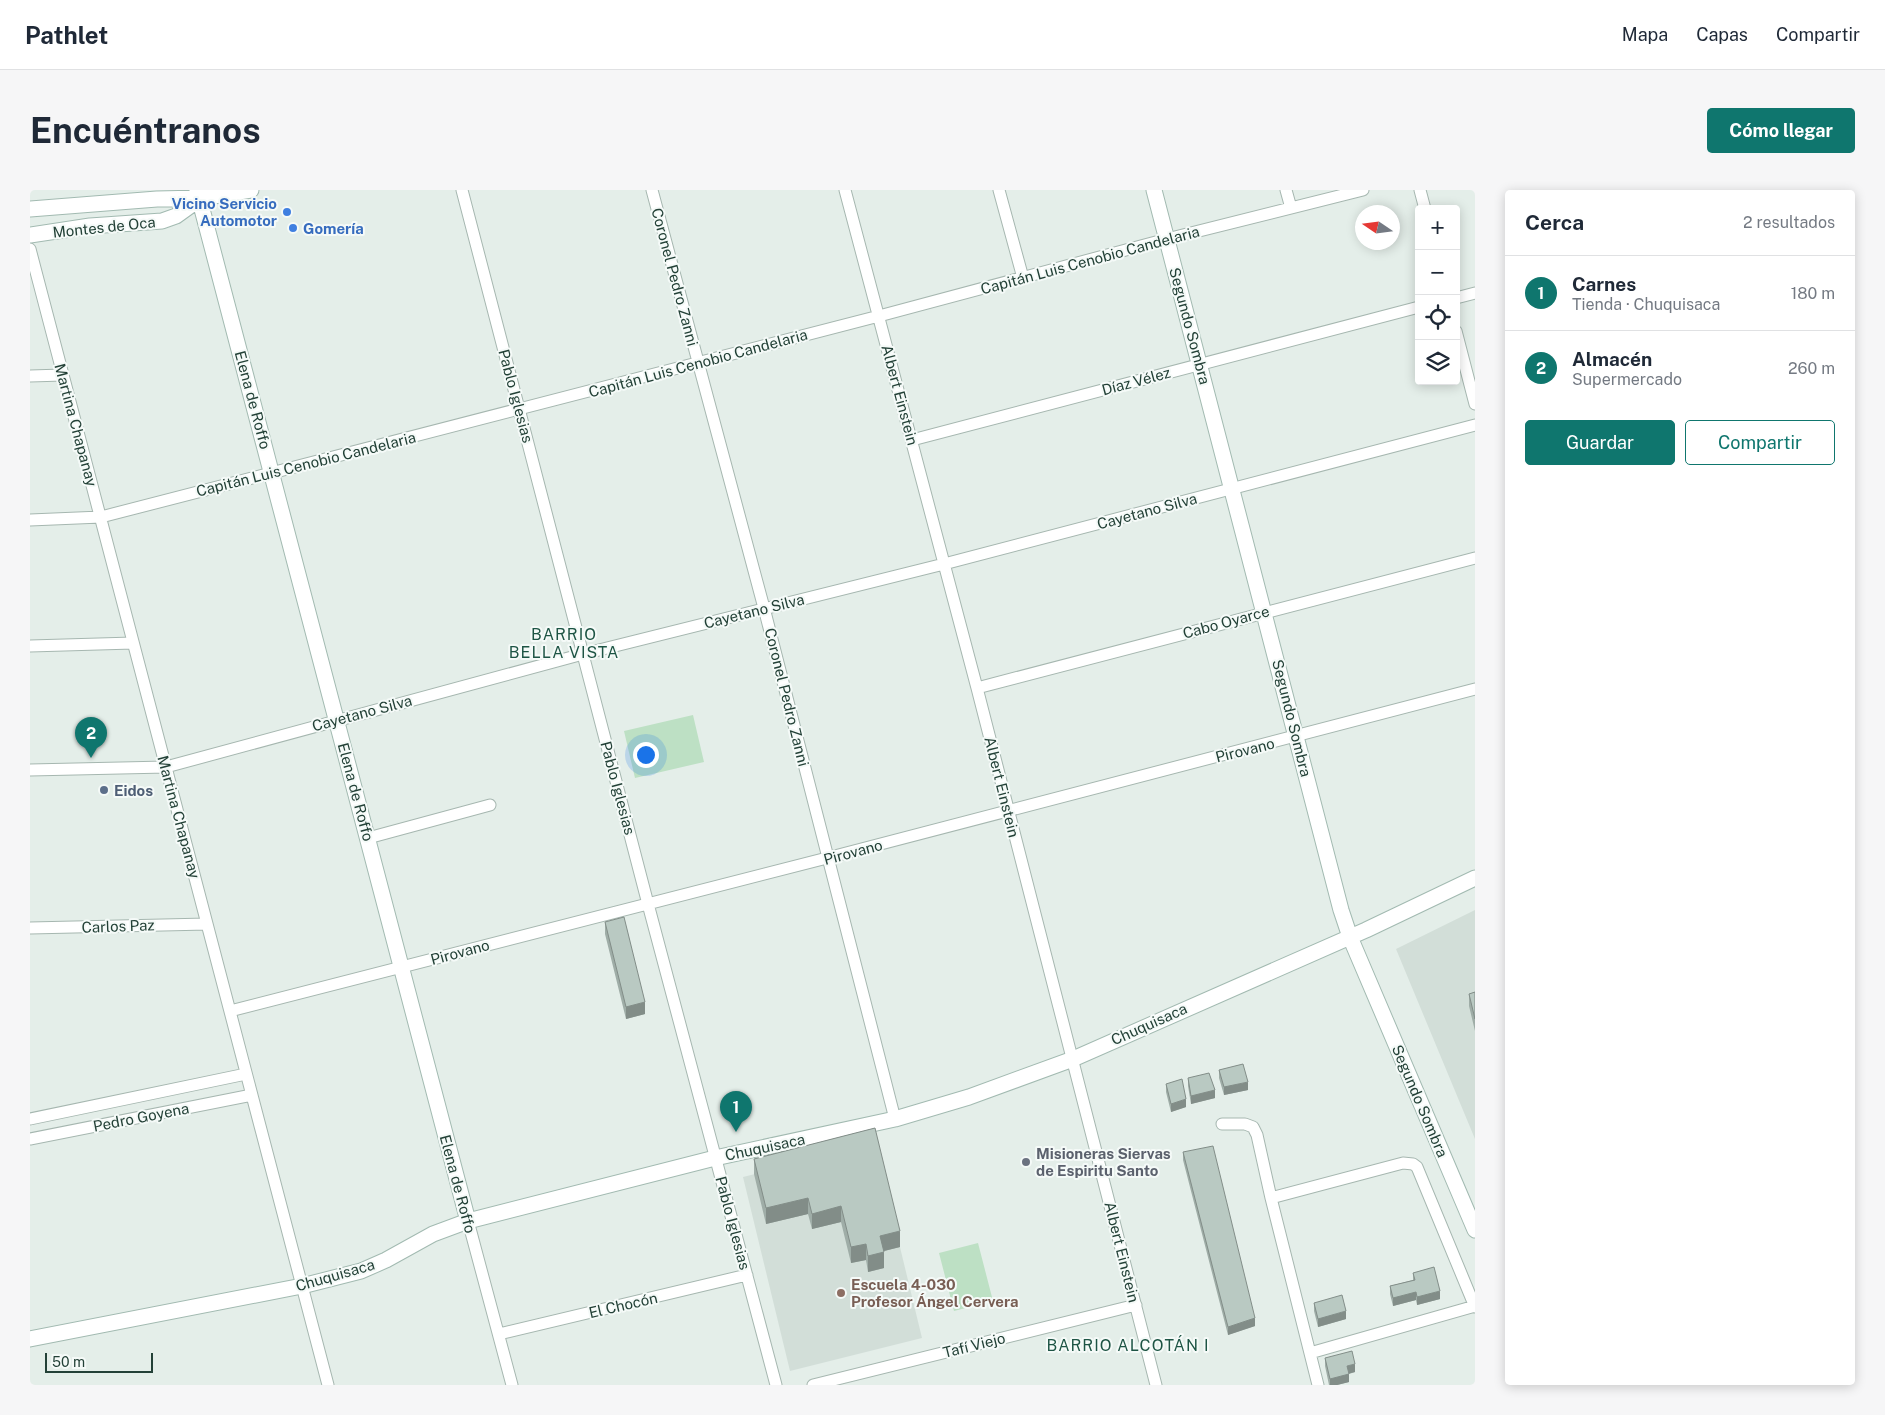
<!DOCTYPE html>
<html lang="es">
<head>
<meta charset="utf-8">
<style>
  :root { --surface:#fff; --page:#f6f6f7; --text:#1f2937; --muted:#747a83; --line:#e0e1e3; --accent:#0f766e }
  body { margin:0; font-family:"Public Sans",sans-serif; background:var(--page); color:var(--text) }
  .controls { position:absolute; right:15px; top:15px; display:grid; overflow:hidden; border-radius:5px; box-shadow:0 2px 12px #0003 }
  .controls button { width:45px; height:45px; display:grid; place-items:center; padding:0; border:0; border-bottom:1px solid var(--line); background:var(--surface); color:var(--text); font:25px sans-serif }
  .compass { position:absolute; left:1325px; top:15px; width:45px; height:45px; border-radius:50%; background:var(--surface); box-shadow:0 2px 12px #0003; rotate:283deg }
  .scale { position:absolute; left:15px; bottom:12px; width:108px; box-sizing:border-box; padding-left:5px; border:2px solid #234137; border-top:0; font-size:14px; line-height:18px; white-space:nowrap; color:#234137; -webkit-text-stroke:4px #f5faf8; paint-order:stroke }
  .you { position:absolute; left:615px; top:564px; width:18px; height:18px; margin:-12px; border:4px solid #fff; border-radius:50%; background:#1a73e8; box-shadow:0 0 0 8px #1a73e833 }
  .badge { display:grid; place-items:center; width:32px; height:32px; border-radius:50%; background:var(--accent); color:#fff; font-size:16px; font-weight:700 }
  .pin { position:absolute; translate:-50% -41px; filter:drop-shadow(0 1px 2px #0008) }
  .pin::after { content:''; position:absolute; top:26px; width:18px; height:15px; background:inherit; clip-path:polygon(0 0,100% 0,50% 100%) }
  .list { margin:0; padding:0; list-style:none }
  h2 { display:flex; justify-content:space-between; align-items:center; height:65px; margin:0; padding:0 20px; font-size:21px }
  h2 small { font-size:16px; font-weight:400; color:var(--muted) }
  .list li { display:grid; grid-template-columns:32px 1fr auto; gap:15px; align-items:center; box-sizing:border-box; height:75px; padding:0 20px; border-top:1px solid var(--line) }
  .list b { display:block; font-size:19px; white-space:nowrap }
  .list p { margin:0; font-size:16px; white-space:nowrap; color:var(--muted) }
  .list em { font-size:16px; font-style:normal; color:var(--muted) }
  .actions { display:flex; gap:10px; padding:15px 20px }
  .actions a { flex:1; padding:11px 0; border:1px solid var(--accent); border-radius:5px; text-align:center; font-size:18px; color:var(--accent) }
  .actions .main { background:var(--accent); color:#fff }
  .icon { flex:none; width:28px; height:28px; fill:none; stroke:currentColor; stroke-width:2; stroke-linecap:round; stroke-linejoin:round }
  .map { position:relative; flex:none; width:1445px; height:1195px; overflow:hidden; border-radius:5px }
  header { display:flex; align-items:center; gap:30px; box-sizing:border-box; height:70px; padding:0 25px; background:var(--surface); border-bottom:1px solid var(--line) }
  header strong { font-size:24px }
  nav { display:flex; gap:28px; margin-inline-start:auto; font-size:18px }
  .intro { display:flex; align-items:center; justify-content:space-between; box-sizing:border-box; height:120px; padding:0 30px }
  h1 { margin:0; font-size:35px }
  .button { padding:12px 22px; border-radius:5px; background:var(--accent); color:#fff; font-size:18px; font-weight:700 }
  main { display:flex; gap:30px; padding:0 30px }
  aside { flex:1; background:var(--surface); border-radius:5px; box-shadow:0 2px 12px #0003 }
  .map>svg:first-child { display:block }
  .built { fill:#d2ded8 }
  .green { fill:#bde0c4 }
  .lines { fill:none; stroke-linecap:round; stroke-linejoin:round }
  .street-casing { stroke:#a6b7b0; stroke-width:13 }
  .secondary-casing { stroke:#a2bab1; stroke-width:17 }
  .street { stroke:#fff; stroke-width:11 }
  .secondary { stroke:#fff; stroke-width:15 }
  .wall { fill:#9fada7 }
  .shaded-wall { fill:#828d88 }
  .building { fill:#b9c9c2; stroke:#828d88 }
  .shop-dot { fill:#3f7fe0; stroke:#f5faf8; stroke-width:2 }
  .service-dot { fill:#5c6f8a; stroke:#f5faf8; stroke-width:2 }
  .worship-dot { fill:#6b7280; stroke:#f5faf8; stroke-width:2 }
  .education-dot { fill:#8d6e63; stroke:#f5faf8; stroke-width:2 }
  .labels { text-anchor:middle; dominant-baseline:central; stroke-width:4; stroke-linejoin:round; paint-order:stroke }
  .shop-label { font-size:15px; font-weight:bold; fill:#366cbe; stroke:#f5faf8; text-anchor:end }
  .street-label { font-size:15px; fill:#234137; stroke:#f5faf8 }
  .service-label { font-size:15px; font-weight:bold; fill:#4e5e75; stroke:#f5faf8; text-anchor:start }
  .worship-label { font-size:15px; font-weight:bold; fill:#5b616d; stroke:#f5faf8; text-anchor:start }
  .education-label { font-size:15px; font-weight:bold; fill:#785e54; stroke:#f5faf8; text-anchor:start }
  .neighbourhood-label { font-size:16px; letter-spacing:1px; fill:#1d5444; stroke:#f5faf8 }
</style>
</head>
<body>
<header>
<strong>Pathlet</strong>
<nav><a>Mapa</a><a>Capas</a><a>Compartir</a></nav>
</header>
<div class="intro"><h1>Encuéntranos</h1><a class="button">Cómo llegar</a></div>
<main>
<div class="map">
<svg width="1445" height="1195" viewBox="0 0 1445 1195">
  <rect width="100%" height="100%" fill="#e4eee9"/>
  <path class="built" d="M1445,720V949L1366,759Z
    M845,954L892,1148L760,1181L713,987Z"/>
  <path class="green" d="M663,525L674,572L605,588L594,541Z
    M948,1053L963,1111L924,1121L909,1063Z"/>
  <g class="lines">
    <defs>
      <path id="street" d="M432,0L618,714L746,1195
        M622,0L734,418L865,929
        M815,0L947,498L1126,1195
        M969,0L993,88
        M1256,0L1261,18
        M1390,0L1395,19
        M0,59L298,1195
        M1426,108L1445,103
        M1426,141L1445,214
        M0,186L33,185
        M882,250L1389,117
        M0,330L71,327L849,126L1137,49L1333,0
        M0,456L103,453
        M947,498L1445,368
        M0,580L136,577L553,464L914,374L1445,235
        M338,648L460,615
        M0,738L177,734
        M200,821L797,668L1445,499
        M0,929L216,884
        M1192,934H1215L1223,937L1227,945L1241,1008L1288,1195
        M0,949L222,905
        M1241,1008L1373,973L1383,974L1387,977L1445,1117
        M438,1031L482,1195
        M469,1144L717,1085
        M1280,1163L1445,1116
        M783,1195L1106,1115"/>
      <path id="secondary" d="M167,0L438,1031
        M1124,0L1311,720L1320,747L1445,1040
        M0,19L127,9L171,8L221,0
        M0,45L60,36L132,31L146,26L171,8
        M0,1149L272,1096L331,1081L356,1070L403,1044L438,1031L685,968L865,929L939,907L1043,869L1336,740L1445,688"/>
    </defs>
    <use href="#street" class="street-casing"/>
    <use href="#secondary" class="secondary-casing"/>
    <use href="#street" class="street"/>
    <use href="#secondary" class="secondary"/>
  </g>
  <path class="wall" d="M575,732L615,824L596,829L575,744Z
    M1445,802V841L1439,816V804Z
    M1189,880L1218,900L1194,905L1189,888Z
    M1158,888L1185,908L1161,914L1158,896Z
    M1136,894L1156,917L1141,922L1136,902Z
    M845,938L870,1057L854,1061V1078L838,1082L836,1070L821,1073L811,1032L782,1039L778,1024L736,1034L724,984V969Z
    M1153,962L1225,1136L1198,1145L1153,970Z
    M1383,1083L1410,1109L1387,1115L1386,1110L1363,1116L1360,1104V1096L1383,1090Z
    M1284,1113L1316,1129L1288,1137L1284,1121Z
    M1295,1168L1325,1182L1319,1184V1192L1307,1195H1299L1295,1176Z"/>
  <path class="shaded-wall" d="M615,812V824L596,829V817Z
    M1218,892V900L1194,905V897Z
    M1185,900V908L1161,914V906Z
    M1156,909V917L1141,922V914Z
    M778,1008V1024L736,1034V1018Z
    M811,1016V1032L782,1039V1024Z
    M870,1041V1057L850,1062V1046Z
    M836,1054V1070L821,1073V1057Z
    M854,1062V1078L838,1082V1066Z
    M1410,1101V1109L1387,1115V1107Z
    M1386,1102V1110L1363,1116V1108Z
    M1316,1121V1129L1288,1137V1129Z
    M1225,1128V1136L1198,1145V1137Z
    M1325,1174V1182L1317,1184V1176Z
    M1319,1184V1192L1307,1195H1300V1189Z"/>
  <path class="building" d="M594,727L615,812L596,817L575,732Z
    M1445,802V829L1439,804Z
    M1213,874L1218,892L1194,897L1189,880Z
    M1179,883L1185,900L1161,906L1158,888Z
    M1152,889L1156,909L1141,914L1136,894Z
    M845,938L870,1041L850,1046L854,1062L838,1066L836,1054L821,1057L811,1016L782,1024L778,1008L736,1018L724,969Z
    M1183,956L1225,1128L1198,1137L1153,962Z
    M1404,1077L1410,1101L1387,1107L1386,1102L1363,1108L1360,1096L1385,1090L1383,1083Z
    M1312,1105L1316,1121L1288,1129L1284,1113Z
    M1322,1161L1325,1174L1317,1176L1319,1184L1300,1189L1295,1168Z"/>
  <g class="shop-dot">
    <circle cx="257" cy="22" r="5"/>
    <circle cx="263" cy="38" r="5"/>
  </g>
  <circle class="service-dot" cx="74" cy="600" r="5"/>
  <circle class="worship-dot" cx="996" cy="972" r="5"/>
  <circle class="education-dot" cx="811" cy="1103" r="5"/>
  <g class="labels">
    <g class="shop-label">
      <text x="247" y="13">Vicino Servicio<tspan x="247" dy="17">Automotor</tspan></text>
      <text x="273" y="38" text-anchor="start">Gomería</text>
    </g>
    <g class="street-label">
      <text transform="translate(74 37) rotate(-6)">Montes de Oca</text>
      <text transform="translate(1060 70) rotate(-15)">Capitán Luis Cenobio Candelaria</text>
      <text transform="translate(645 87) rotate(75)">Coronel Pedro Zanni</text>
      <text transform="translate(1160 136) rotate(75)">Segundo Sombra</text>
      <text transform="translate(668 173) rotate(-15)">Capitán Luis Cenobio Candelaria</text>
      <text transform="translate(1106 191) rotate(-15)">Díaz Vélez</text>
      <text transform="translate(870 205) rotate(75)">Albert Einstein</text>
      <text transform="translate(486 206) rotate(75)">Pablo Iglesias</text>
      <text transform="translate(223 210) rotate(75)">Elena de Roffo</text>
      <text transform="translate(46 235) rotate(75)">Martina Chapanay</text>
      <text transform="translate(276 274) rotate(-14)">Capitán Luis Cenobio Candelaria</text>
      <text transform="translate(1117 321) rotate(-15)">Cayetano Silva</text>
      <text transform="translate(724 421) rotate(-14)">Cayetano Silva</text>
      <text transform="translate(1196 432) rotate(-15)">Cabo Oyarce</text>
      <text transform="translate(757 507) rotate(76)">Coronel Pedro Zanni</text>
      <text transform="translate(332 523) rotate(-15)">Cayetano Silva</text>
      <text transform="translate(1262 528) rotate(76)">Segundo Sombra</text>
      <text transform="translate(1215 560) rotate(-14)">Pirovano</text>
      <text transform="translate(972 597) rotate(76)">Albert Einstein</text>
      <text transform="translate(588 598) rotate(75)">Pablo Iglesias</text>
      <text transform="translate(326 602) rotate(75)">Elena de Roffo</text>
      <text transform="translate(149 627) rotate(75)">Martina Chapanay</text>
      <text transform="translate(823 662) rotate(-15)">Pirovano</text>
      <text transform="translate(88 736) rotate(-2)">Carlos Paz</text>
      <text transform="translate(430 762) rotate(-15)">Pirovano</text>
      <text transform="translate(1119 834) rotate(-24)">Chuquisaca</text>
      <text transform="translate(1390 911) rotate(67)">Segundo Sombra</text>
      <text transform="translate(111 927) rotate(-11)">Pedro Goyena</text>
      <text transform="translate(735 957) rotate(-12)">Chuquisaca</text>
      <text transform="translate(428 994) rotate(75)">Elena de Roffo</text>
      <text transform="translate(703 1033) rotate(75)">Pablo Iglesias</text>
      <text transform="translate(1092 1062) rotate(76)">Albert Einstein</text>
      <text transform="translate(305 1085) rotate(-16)">Chuquisaca</text>
      <text transform="translate(593 1115) rotate(-13)">El Chocón</text>
      <text transform="translate(944 1155) rotate(-14)">Tafí Viejo</text>
    </g>
    <g class="service-label">
      <text x="84" y="600">Eidos</text>
    </g>
    <g class="worship-label">
      <text x="1006" y="963">Misioneras Siervas<tspan x="1006" dy="17">de Espiritu Santo</tspan></text>
    </g>
    <g class="education-label">
      <text x="821" y="1094">Escuela 4-030<tspan x="821" dy="17">Profesor Ángel Cervera</tspan></text>
    </g>
    <g class="neighbourhood-label">
      <text x="534" y="444">BARRIO<tspan x="534" dy="18">BELLA VISTA</tspan></text>
      <text x="1098" y="1155">BARRIO ALCOTÁN I</text>
    </g>
  </g>
</svg>
<div class="controls">
<button>+</button>
<button>−</button>
<button><svg class="icon" aria-label="locate" viewBox="0 0 24 24"><circle cx="12" cy="12" r="6"/><path d="M12 2v4M12 18v4M2 12h4M18 12h4"/></svg></button>
<button><svg class="icon" aria-label="layers" viewBox="0 0 24 24"><path d="M12 4l9 5-9 5-9-5zM3 14l9 5 9-5"/></svg></button>
</div>
<svg class="compass" viewBox="-18 -18 36 36"><path d="M0-13l5 13h-10z" fill="#e53935"/><path d="M0 13l5-13h-10z" fill="#747a83"/></svg>
<div class="scale">50 m</div>
<div class="you"></div>
<div class="pin badge" style="left:706px;top:942px">1</div>
<div class="pin badge" style="left:61px;top:568px">2</div>
</div>
<aside>
<h2>Cerca<small>2 resultados</small></h2>
<ul class="list">
<li><span class="badge">1</span><div><b>Carnes</b><p>Tienda · Chuquisaca</p></div><em>180 m</em></li>
<li><span class="badge">2</span><div><b>Almacén</b><p>Supermercado</p></div><em>260 m</em></li>
</ul>
<div class="actions"><a class="main">Guardar</a><a>Compartir</a></div>
</aside>
</main>
</body>
</html>
